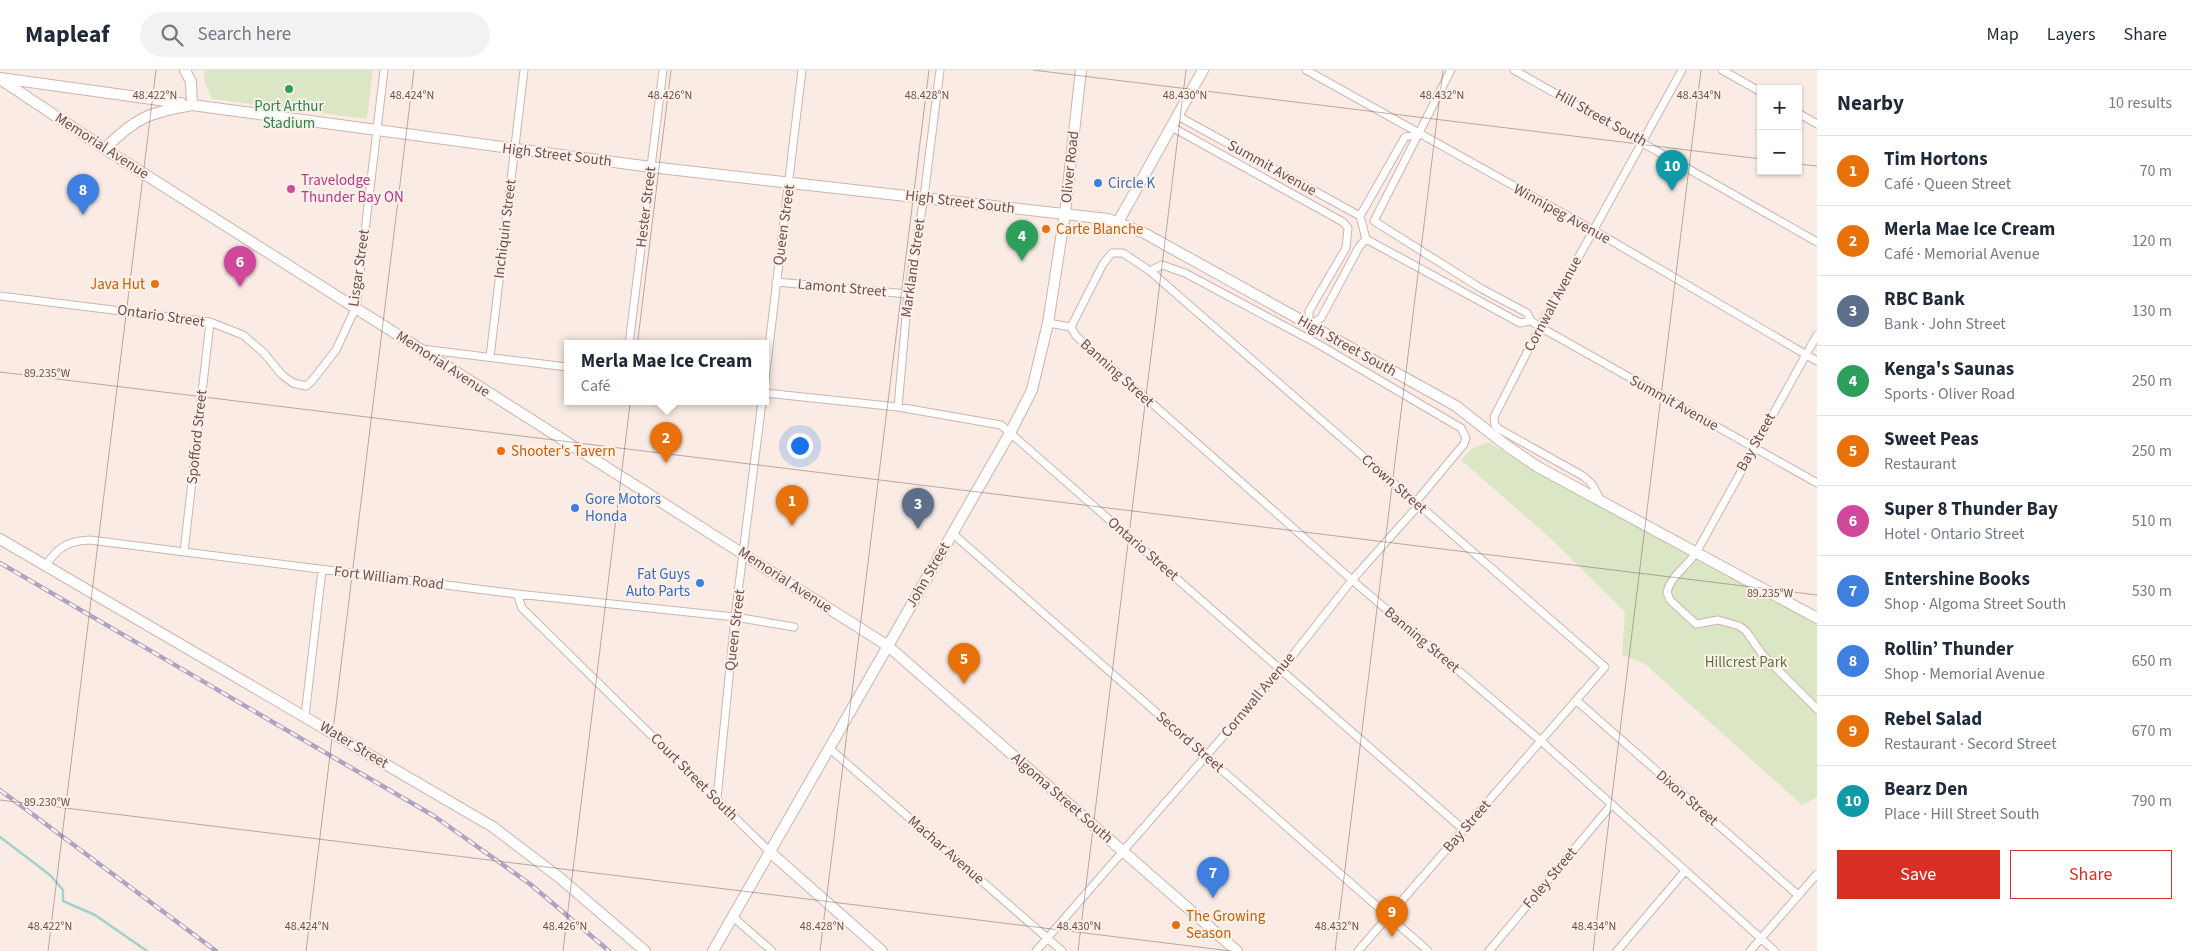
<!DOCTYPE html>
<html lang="en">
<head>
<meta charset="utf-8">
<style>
  :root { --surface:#fff; --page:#f2f2f3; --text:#1f2937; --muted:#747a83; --line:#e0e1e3; --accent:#d93025 }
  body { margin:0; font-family:"Source Sans 3",sans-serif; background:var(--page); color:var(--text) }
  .controls { position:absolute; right:15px; top:15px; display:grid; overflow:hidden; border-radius:0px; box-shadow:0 1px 4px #0004 }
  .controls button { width:45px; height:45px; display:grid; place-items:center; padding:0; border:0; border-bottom:1px solid var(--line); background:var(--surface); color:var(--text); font:25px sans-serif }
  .you { position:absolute; left:799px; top:375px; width:18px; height:18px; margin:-12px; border:4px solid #fff; border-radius:50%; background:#1a73e8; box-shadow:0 0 0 8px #1a73e833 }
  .badge { display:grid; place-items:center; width:32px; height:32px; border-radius:50%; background:var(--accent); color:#fff; font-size:16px; font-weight:700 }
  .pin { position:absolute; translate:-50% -41px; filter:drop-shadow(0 1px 2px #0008) }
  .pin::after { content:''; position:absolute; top:26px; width:18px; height:15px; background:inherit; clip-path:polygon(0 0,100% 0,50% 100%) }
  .popup { position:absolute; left:564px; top:270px; width:205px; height:65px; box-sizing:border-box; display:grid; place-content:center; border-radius:0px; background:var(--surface); filter:drop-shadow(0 1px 4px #0005); font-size:16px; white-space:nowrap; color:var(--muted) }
  .popup b { font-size:19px; color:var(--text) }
  .popup::after { content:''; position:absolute; left:50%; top:100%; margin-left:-10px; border:10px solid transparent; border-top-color:var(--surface) }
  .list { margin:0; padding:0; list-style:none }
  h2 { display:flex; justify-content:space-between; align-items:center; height:65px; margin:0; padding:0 20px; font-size:21px }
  h2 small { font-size:16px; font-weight:400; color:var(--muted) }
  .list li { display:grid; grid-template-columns:32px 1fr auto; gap:15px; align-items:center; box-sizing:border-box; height:70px; padding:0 20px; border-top:1px solid var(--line) }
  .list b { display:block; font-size:19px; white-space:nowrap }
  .list p { margin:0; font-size:16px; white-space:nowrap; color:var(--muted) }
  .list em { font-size:16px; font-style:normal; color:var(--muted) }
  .actions { display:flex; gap:10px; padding:15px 20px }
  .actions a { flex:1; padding:11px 0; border:1px solid var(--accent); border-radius:0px; text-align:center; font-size:18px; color:var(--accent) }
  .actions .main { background:var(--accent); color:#fff }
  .icon { flex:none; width:28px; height:28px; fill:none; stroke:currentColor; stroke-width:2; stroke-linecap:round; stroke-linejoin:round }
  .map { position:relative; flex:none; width:1817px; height:881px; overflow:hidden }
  header { display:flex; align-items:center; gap:30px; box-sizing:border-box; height:70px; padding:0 25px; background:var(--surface); border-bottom:1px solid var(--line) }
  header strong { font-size:24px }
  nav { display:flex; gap:28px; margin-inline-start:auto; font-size:18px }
  .search { width:350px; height:45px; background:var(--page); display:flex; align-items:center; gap:12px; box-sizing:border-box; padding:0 18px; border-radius:28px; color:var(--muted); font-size:19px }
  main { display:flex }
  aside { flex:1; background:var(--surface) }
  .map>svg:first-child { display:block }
  .green { fill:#dae6c4 }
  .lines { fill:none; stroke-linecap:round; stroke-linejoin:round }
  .stream { stroke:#a2d2cd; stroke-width:2.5 }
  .street-casing { stroke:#ccb4ae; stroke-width:9 }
  .secondary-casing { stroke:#ceb3ac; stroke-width:12 }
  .street { stroke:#fff; stroke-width:7 }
  .secondary { stroke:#fff; stroke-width:10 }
  .rail-casing { stroke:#ada4c2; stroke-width:4.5 }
  .rail { stroke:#fdf0e9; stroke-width:2.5; stroke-dasharray:8; stroke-linecap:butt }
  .ticks { fill:none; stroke:#6f504c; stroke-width:1; stroke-opacity:0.45 }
  .leisure-dot { fill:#2e9e5b; stroke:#fdf0e9; stroke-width:2 }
  .shop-dot { fill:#3f7fe0; stroke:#fdf0e9; stroke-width:2 }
  .hotel-dot { fill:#d1479c; stroke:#fdf0e9; stroke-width:2 }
  .food-dot { fill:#e8710a; stroke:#fdf0e9; stroke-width:2 }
  .labels { text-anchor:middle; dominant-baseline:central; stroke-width:4; stroke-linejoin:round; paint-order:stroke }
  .leisure-label { font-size:15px; fill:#27864d; stroke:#fdf0e9 }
  .street-label { font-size:15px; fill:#6f504c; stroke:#fdf0e9 }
  .hotel-label { font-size:15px; fill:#b23c85; stroke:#fdf0e9; text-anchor:start }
  .shop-label { font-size:15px; fill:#366cbe; stroke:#fdf0e9; text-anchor:start }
  .food-label { font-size:15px; fill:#c56008; stroke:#fdf0e9; text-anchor:start }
  .park-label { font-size:15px; fill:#5e7445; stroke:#fdf0e9 }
  .ticks-label { font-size:12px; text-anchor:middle; fill:#6f504c; stroke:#fdf0e9; stroke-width:4; stroke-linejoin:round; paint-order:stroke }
</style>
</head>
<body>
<header>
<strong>Mapleaf</strong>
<div class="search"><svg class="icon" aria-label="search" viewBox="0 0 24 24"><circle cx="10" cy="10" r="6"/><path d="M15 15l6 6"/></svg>Search here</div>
<nav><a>Map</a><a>Layers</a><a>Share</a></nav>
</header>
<main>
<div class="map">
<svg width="1817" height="881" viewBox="0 0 1817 881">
  <rect width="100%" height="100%" fill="#faece4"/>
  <path class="green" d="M205,0H373L367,49L212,29L204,9Z
    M1488,372L1547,408L1817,553V727L1802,735L1645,594L1622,585L1625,542L1548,466L1461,390L1471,379Z"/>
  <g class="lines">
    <path class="stream" d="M0,767L50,805L63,820V831L95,845L147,881"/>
    <defs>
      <path id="street" d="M1306,0L1593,160L1817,291
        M1451,0L1374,151L1482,219L1527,243L1531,251L1540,257L1817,413
        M1514,0L1817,172
        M1722,0L1761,22
        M1798,43L1817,54
        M1176,45L1360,146L1405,67L1417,64
        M1170,56L1343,152L1348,158L1346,178L1309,241V256
        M1360,146L1366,169
        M1366,169L1520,253L1531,251
        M1150,201L1162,195L1185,203L1318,274L1461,358L1466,368L1464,374L1415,433
        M776,212L908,224
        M0,226L210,252L243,265L264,283L282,305L293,313L306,316L311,312L336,280L356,237L384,0
        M1048,253L1071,257
        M1309,256L1321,248L1359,177L1366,169
        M1071,257L1103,194L1112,183H1123L1150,201L1605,597L1358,881
        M1071,257L1076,266L1095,283L1352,510L1541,671L1775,881
        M1817,265L1697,481C1688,496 1671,505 1667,522L1670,530L1696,554L1718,550L1739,556L1746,561L1762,584L1817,639
        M629,274L663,0
        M422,279L567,297
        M490,287L524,0
        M765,310L802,0
        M765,323L898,337L1001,355L1464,760
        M898,337L908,224L924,127L940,0
        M1600,429L1592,414L1583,406L1499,359L1495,355L1494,347L1540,257L1682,0
        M952,463L1428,881
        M184,482L210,252
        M46,495C58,477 68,471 90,470L517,524L735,547L794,557
        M517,524L522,538L771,783
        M1577,631L1798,825
        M305,646L322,500
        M829,678L1062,881
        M717,728L735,547L762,332
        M733,847L772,881
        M1036,881L1281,600L1352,510L1418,436
        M1489,881L1612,734
        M1617,881L1685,801
        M1750,881L1817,804"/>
      <path id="secondary" d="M185,0L191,12L192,35
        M0,8L181,33
        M0,9L105,79L888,576L1237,881
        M105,79C134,48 151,42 192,35L651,97L1108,149L1144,163L1456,336L1507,376L1538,397L1817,548
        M1118,152L1203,0
        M0,469L493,757L560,808L645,881
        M771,783L882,881
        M713,881L1010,363L1032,320L1048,253L1065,143L1081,0"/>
    </defs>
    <use href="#street" class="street-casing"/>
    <use href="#secondary" class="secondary-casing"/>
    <use href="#street" class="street"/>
    <use href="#secondary" class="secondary"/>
    <defs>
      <path id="rail" d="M0,493L434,746L530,814L609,881
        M0,720L216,881"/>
    </defs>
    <use href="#rail" class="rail-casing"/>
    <use href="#rail" class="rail"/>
  </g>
  <path class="ticks" d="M1033,0L1761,89M1798,94L1817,96M0,302L1817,525M0,730L1231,881M48,881L156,0M306,881L414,0M563,881L671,0M820,881L929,0M1078,881L1186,0M1335,881L1443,0M1593,881L1701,0"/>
  <circle class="leisure-dot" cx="289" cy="19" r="5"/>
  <g class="shop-dot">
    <circle cx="1098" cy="113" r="5"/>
    <circle cx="575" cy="438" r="5"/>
    <circle cx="700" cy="513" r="5"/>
  </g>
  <circle class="hotel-dot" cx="291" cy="119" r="5"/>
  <g class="food-dot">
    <circle cx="1046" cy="159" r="5"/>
    <circle cx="155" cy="214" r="5"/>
    <circle cx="501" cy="381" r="5"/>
    <circle cx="1176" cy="855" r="5"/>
  </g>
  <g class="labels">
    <g class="leisure-label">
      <text x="289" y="36">Port Arthur<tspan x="289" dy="17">Stadium</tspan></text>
    </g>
    <g class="street-label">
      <text transform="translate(1601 48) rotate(29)">Hill Street South</text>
      <text transform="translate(102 76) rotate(33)">Memorial Avenue</text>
      <text transform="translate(557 85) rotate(7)">High Street South</text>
      <text transform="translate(1070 97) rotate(-84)">Oliver Road</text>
      <text transform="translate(1272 98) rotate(29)">Summit Avenue</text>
      <text transform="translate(960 132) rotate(7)">High Street South</text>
      <text transform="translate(646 137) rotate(-83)">Hester Street</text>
      <text transform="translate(1562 144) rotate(29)">Winnipeg Avenue</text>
      <text transform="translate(784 155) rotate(-82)">Queen Street</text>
      <text transform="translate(505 159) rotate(-83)">Inchiquin Street</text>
      <text transform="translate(359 198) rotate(-82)">Lisgar Street</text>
      <text transform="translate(913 198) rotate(-82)">Markland Street</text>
      <text transform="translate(842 218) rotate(5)">Lamont Street</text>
      <text transform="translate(1553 234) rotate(-62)">Cornwall Avenue</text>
      <text transform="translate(161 246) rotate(8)">Ontario Street</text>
      <text transform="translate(1347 276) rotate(29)">High Street South</text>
      <text transform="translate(443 294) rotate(33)">Memorial Avenue</text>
      <text transform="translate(1117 303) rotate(42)">Banning Street</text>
      <text transform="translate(1674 333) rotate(29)">Summit Avenue</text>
      <text transform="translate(197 367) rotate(-84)">Spofford Street</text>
      <text transform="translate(1756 372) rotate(-61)">Bay Street</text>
      <text transform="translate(1394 414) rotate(41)">Crown Street</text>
      <text transform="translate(1143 479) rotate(41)">Ontario Street</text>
      <text transform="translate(928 505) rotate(-60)">John Street</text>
      <text transform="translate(389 508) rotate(7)">Fort William Road</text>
      <text transform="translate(785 510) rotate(33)">Memorial Avenue</text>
      <text transform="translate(735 560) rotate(-83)">Queen Street</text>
      <text transform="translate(1422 570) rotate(40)">Banning Street</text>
      <text transform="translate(1258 625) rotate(-50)">Cornwall Avenue</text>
      <text transform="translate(1190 672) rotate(41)">Secord Street</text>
      <text transform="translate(354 675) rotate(31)">Water Street</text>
      <text transform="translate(694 707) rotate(45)">Court Street South</text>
      <text transform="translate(1062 728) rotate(41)">Algoma Street South</text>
      <text transform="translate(1687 728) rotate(41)">Dixon Street</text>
      <text transform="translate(1467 756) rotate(-49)">Bay Street</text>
      <text transform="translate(946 780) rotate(41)">Machar Avenue</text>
      <text transform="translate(1550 808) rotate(-50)">Foley Street</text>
    </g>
    <g class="hotel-label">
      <text x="301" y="110">Travelodge<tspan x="301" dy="17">Thunder Bay ON</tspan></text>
    </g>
    <g class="shop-label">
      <text x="1108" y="113">Circle K</text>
      <text x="585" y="429">Gore Motors<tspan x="585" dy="17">Honda</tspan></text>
      <text x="690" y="504" text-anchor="end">Fat Guys<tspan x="690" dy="17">Auto Parts</tspan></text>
    </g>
    <g class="food-label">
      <text x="1056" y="159">Carte Blanche</text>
      <text x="145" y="214" text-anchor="end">Java Hut</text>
      <text x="511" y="381">Shooter's Tavern</text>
      <text x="1186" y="846">The Growing<tspan x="1186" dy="17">Season</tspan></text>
    </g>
    <g class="park-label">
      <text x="1746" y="592">Hillcrest Park</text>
    </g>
  </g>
  <g class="ticks-label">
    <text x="155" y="29">48.422°N</text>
    <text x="412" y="29">48.424°N</text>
    <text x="670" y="29">48.426°N</text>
    <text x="927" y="29">48.428°N</text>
    <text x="1185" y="29">48.430°N</text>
    <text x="1442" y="29">48.432°N</text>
    <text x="1699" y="29">48.434°N</text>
    <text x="47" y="307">89.235°W</text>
    <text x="1770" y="527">89.235°W</text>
    <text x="47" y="736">89.230°W</text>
    <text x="50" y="860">48.422°N</text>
    <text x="307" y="860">48.424°N</text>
    <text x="565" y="860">48.426°N</text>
    <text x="822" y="860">48.428°N</text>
    <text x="1079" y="860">48.430°N</text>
    <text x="1337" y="860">48.432°N</text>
    <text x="1594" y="860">48.434°N</text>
  </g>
</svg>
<div class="controls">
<button>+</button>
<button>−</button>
</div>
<div class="you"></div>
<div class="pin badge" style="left:792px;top:456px;background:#e8710a">1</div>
<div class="pin badge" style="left:666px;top:393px;background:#e8710a">2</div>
<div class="popup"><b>Merla Mae Ice Cream</b>Café</div>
<div class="pin badge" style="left:918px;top:459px;background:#5c6f8a">3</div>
<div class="pin badge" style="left:1022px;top:191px;background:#2e9e5b">4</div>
<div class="pin badge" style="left:964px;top:614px;background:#e8710a">5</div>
<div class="pin badge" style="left:240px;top:217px;background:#d1479c">6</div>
<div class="pin badge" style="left:1213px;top:828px;background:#3f7fe0">7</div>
<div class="pin badge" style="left:83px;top:145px;background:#3f7fe0">8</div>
<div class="pin badge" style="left:1392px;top:867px;background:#e8710a">9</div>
<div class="pin badge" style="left:1672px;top:121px;background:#0f9aa8">10</div>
</div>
<aside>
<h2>Nearby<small>10 results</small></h2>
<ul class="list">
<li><span class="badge" style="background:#e8710a">1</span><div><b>Tim Hortons</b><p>Café · Queen Street</p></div><em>70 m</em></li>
<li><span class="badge" style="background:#e8710a">2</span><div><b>Merla Mae Ice Cream</b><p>Café · Memorial Avenue</p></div><em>120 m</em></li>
<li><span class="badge" style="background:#5c6f8a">3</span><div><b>RBC Bank</b><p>Bank · John Street</p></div><em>130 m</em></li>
<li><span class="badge" style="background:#2e9e5b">4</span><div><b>Kenga's Saunas</b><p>Sports · Oliver Road</p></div><em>250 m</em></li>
<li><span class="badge" style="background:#e8710a">5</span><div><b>Sweet Peas</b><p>Restaurant</p></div><em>250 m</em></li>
<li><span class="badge" style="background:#d1479c">6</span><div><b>Super 8 Thunder Bay</b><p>Hotel · Ontario Street</p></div><em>510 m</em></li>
<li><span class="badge" style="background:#3f7fe0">7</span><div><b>Entershine Books</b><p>Shop · Algoma Street South</p></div><em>530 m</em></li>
<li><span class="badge" style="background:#3f7fe0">8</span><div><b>Rollin’ Thunder</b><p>Shop · Memorial Avenue</p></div><em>650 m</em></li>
<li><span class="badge" style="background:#e8710a">9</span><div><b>Rebel Salad</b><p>Restaurant · Secord Street</p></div><em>670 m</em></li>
<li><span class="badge" style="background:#0f9aa8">10</span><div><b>Bearz Den</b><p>Place · Hill Street South</p></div><em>790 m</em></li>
</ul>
<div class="actions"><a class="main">Save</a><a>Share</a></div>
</aside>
</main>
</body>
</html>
